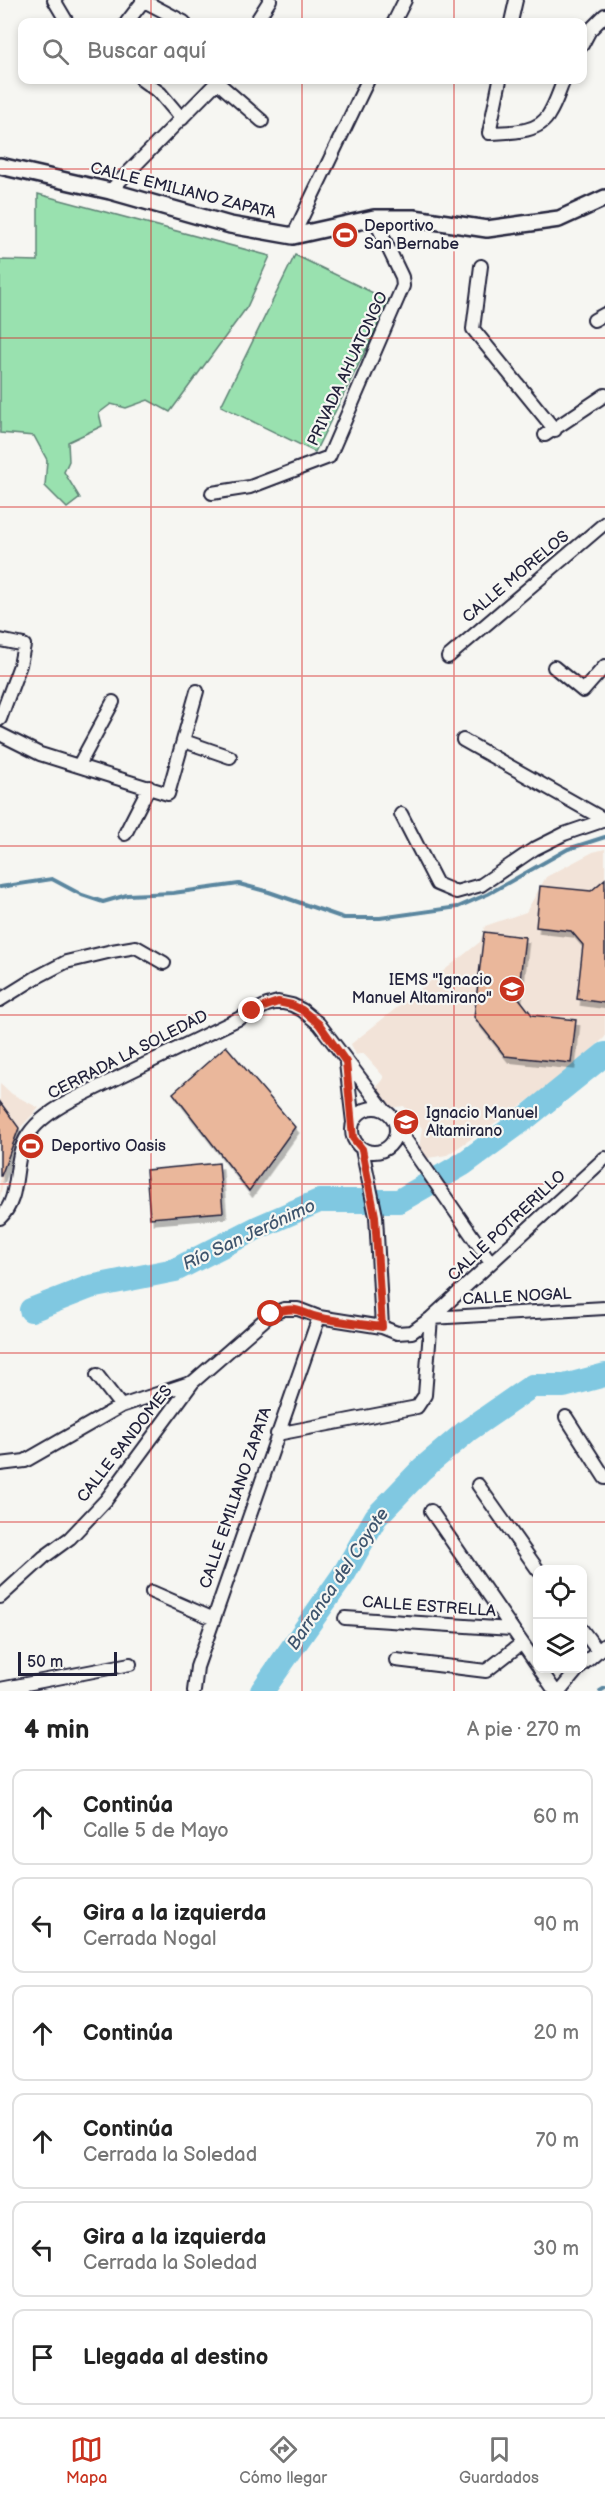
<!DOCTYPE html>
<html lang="es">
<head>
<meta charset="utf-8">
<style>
  :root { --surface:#fff; --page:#f6f6f6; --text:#222; --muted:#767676; --line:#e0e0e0; --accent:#c8321e }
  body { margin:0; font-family:"Balsamiq Sans",sans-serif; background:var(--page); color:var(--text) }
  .controls { position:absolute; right:18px; bottom:18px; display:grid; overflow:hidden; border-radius:12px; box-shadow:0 3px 9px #0003 }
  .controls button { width:54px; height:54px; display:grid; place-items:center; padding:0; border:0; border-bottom:2px solid var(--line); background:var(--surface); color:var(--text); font:30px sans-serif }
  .scale { position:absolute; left:18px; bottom:15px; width:99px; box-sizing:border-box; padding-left:6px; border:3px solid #22223b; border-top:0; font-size:16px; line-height:21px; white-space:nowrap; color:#22223b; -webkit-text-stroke:4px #f6f6f2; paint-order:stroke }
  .stop { position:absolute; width:18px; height:18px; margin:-14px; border:4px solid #c8321e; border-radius:50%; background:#fff }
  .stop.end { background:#c8321e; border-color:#fff; box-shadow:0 2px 6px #0008 }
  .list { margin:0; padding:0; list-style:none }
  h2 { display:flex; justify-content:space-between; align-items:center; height:78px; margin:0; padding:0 24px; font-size:26px }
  h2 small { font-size:20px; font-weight:400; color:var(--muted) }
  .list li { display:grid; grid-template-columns:39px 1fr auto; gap:18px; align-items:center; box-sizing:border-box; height:96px; margin:0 12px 12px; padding:0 12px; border:2px solid var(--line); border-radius:12px }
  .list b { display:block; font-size:22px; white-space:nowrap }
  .list p { margin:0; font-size:20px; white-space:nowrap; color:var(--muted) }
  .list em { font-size:20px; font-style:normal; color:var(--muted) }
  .icon { flex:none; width:33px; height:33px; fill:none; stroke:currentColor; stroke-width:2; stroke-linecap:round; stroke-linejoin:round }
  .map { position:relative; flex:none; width:605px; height:1691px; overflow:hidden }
  .search { position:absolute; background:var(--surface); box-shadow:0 3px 9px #0003; left:18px; right:18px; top:18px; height:66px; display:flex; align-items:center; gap:15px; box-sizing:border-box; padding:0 21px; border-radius:12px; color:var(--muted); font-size:22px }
  .sheet { height:726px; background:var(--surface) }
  nav { display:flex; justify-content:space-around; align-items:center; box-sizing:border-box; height:84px; border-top:2px solid var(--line); background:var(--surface); font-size:16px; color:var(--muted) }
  nav a { display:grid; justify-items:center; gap:3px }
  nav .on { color:var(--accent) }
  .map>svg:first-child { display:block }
  .built { fill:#f2e3d8 }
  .green { fill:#99e1af; stroke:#5e8275; stroke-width:1.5 }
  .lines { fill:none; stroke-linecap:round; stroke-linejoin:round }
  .stream { stroke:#5a869f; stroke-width:4 }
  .river { stroke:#80c8e1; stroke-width:24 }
  .building { fill:#eab79b; stroke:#22223b; stroke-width:1.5; filter:url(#shadow) }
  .minor-casing { stroke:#22223b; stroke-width:16 }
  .tertiary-casing { stroke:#22223b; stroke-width:20 }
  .minor { stroke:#f6f6f2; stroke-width:12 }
  .tertiary { stroke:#f6f6f2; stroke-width:15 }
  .route { stroke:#c8321e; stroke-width:8 }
  .grid { fill:none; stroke:#d62828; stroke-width:1.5; stroke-opacity:0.55 }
  .labels { text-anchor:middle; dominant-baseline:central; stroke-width:4.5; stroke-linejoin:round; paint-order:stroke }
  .street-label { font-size:16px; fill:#22223b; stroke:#f6f6f2 }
  .poi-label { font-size:16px; fill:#22223b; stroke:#f6f6f2; text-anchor:start }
  .water-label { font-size:18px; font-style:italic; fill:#3e546d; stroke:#f6f6f2 }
</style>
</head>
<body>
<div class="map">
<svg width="605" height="1691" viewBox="0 0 605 1691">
  <defs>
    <filter id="shadow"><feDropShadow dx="3.5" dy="6" stdDeviation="0" flood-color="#0004"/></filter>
  </defs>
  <rect width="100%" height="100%" fill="#f6f6f2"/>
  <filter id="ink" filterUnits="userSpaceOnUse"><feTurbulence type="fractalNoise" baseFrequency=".0167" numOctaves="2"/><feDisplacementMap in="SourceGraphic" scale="12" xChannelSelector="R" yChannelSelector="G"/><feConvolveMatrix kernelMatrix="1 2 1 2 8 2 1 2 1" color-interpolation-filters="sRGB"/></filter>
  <g filter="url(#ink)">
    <path class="built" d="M605,849V1037L569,1073L447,1155L428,1158L419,1148L422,1128L404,1106L389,1108L376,1088L384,1077L363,1053L356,1055L351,1044L480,942L485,926L526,912L546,877L593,852Z
      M0,1083L12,1094L39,1108L20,1128L6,1163L0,1199Z"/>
    <path class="green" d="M38,194L270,256L247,307L170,412L148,400L126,408L111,404L99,413L102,426L68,442L69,461L64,472L80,498L67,508L45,486L47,460L34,436L0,433V260L38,261Z
      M295,255L390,301L315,452L221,406Z"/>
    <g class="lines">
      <path class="stream" d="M0,887L52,879L82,895L103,902L127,895L173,893L239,884L269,892L344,918H380L458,907L488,894L568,849L605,837
        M600,1691L605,1688"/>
      <path class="river" d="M31,1310L90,1287L175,1270L259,1227L319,1201H399L463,1164L527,1117L605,1054
        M262,1691L344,1574L376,1517L422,1469L467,1431L532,1386H564L605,1375"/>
    </g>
    <path class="building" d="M605,879V1003L577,999L583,945L571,931L536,927L540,886L591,891Z
      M484,932L525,937L518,997L532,1015L576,1020L571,1063L505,1056L474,1017Z
      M226,1046L295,1127L249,1191L173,1093Z
      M0,1102L19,1128L1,1176H0Z
      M219,1163L223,1212L150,1218L146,1170Z"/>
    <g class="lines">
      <defs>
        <path id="minor" d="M54,0L67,22
          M142,0L184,22
          M127,22L144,0
          M256,22L270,0
          M394,22L405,0
          M511,22L516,0
          M582,45L590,30L605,15
          M142,80L160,93L182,119
          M500,80L489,133C507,132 539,134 549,114C556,103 559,91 564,80
          M217,82L262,121
          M110,191L219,80
          M293,236L368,80
          M481,266L473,329L555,430
          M594,320L605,314
          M545,435L605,395
          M212,493L250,487L329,457L403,286L402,277L374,218
          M0,640L24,645L20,665L0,719
          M448,657L605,523
          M554,667L583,691L605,666
          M0,734L40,754L168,794L197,691
          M463,740L605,820
          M184,741L230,757
          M79,765L113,702
          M401,814L437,884L456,892L481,885L534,849L564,834L605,820
          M125,834L149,787
          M0,1000L37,977L66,962L112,951L136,947L164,963
          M346,1063L353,1122
          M352 1130a22 22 0 1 1 44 0a22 22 0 1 1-44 0Z
          M396,1126L491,1263
          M362,1149L376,1216L382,1327
          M0,1218C23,1196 11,1160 28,1135C40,1117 61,1105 80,1096L267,1005L278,1002L292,1005L302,1010L319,1024L385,1111
          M431,1318L605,1308
          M97,1375L121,1406
          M566,1417L605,1478
          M277,1434L417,1407L425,1395L431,1318
          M0,1464L25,1461L121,1406L193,1382
          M478,1485L538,1570
          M431,1511L538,1666
          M152,1592L214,1619
          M0,1597L44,1557L70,1538L106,1500L193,1382L271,1314L284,1309H298L319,1317L382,1327L397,1333L412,1332L431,1318L605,1158
          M345,1618L511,1629
          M582,1630L598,1651
          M396,1660L486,1671L522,1643
          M582,1665L605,1645
          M539,1668L555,1691
          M0,1689L130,1664
          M194,1691L197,1667L319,1317
          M560,1691L579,1668"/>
        <path id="tertiary" d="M0,166L110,191L230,225L293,236L374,218H414L487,229L559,219L605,198"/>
      </defs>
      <use href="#minor" class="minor-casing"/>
      <use href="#tertiary" class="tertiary-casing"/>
      <use href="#minor" class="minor"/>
      <use href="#tertiary" class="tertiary"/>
    </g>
  </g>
  <g class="lines" filter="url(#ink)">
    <path class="route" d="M252,1011L278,1002L292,1005L302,1010L319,1024L346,1062L353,1138L362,1149L375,1216L382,1327C362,1324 341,1322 321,1318C297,1313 300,1304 271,1314"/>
  </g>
  <path class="grid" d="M151,0V22M302,0V22M454,0V22M151,80V1691M302,80V1691M454,80V1691M0,169H605M0,338H605M0,507H605M0,676H605M0,846H605M0,1015H605M0,1184H605M0,1353H605M0,1522H605"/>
  <defs>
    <symbol id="stadium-disc" viewBox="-11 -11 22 22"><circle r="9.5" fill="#c8321e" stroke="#f6f6f2"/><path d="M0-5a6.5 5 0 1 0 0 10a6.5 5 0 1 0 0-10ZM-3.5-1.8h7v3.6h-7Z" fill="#fff"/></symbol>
    <symbol id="school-disc" viewBox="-11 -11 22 22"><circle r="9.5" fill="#c8321e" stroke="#f6f6f2"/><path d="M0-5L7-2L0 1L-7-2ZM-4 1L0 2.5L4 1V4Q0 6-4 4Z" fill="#fff"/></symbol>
  </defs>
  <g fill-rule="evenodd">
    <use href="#stadium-disc" x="330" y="220" width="30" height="30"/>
    <use href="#school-disc" x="497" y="974" width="30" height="30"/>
    <use href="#school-disc" x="391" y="1107" width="30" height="30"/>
    <use href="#stadium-disc" x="16" y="1131" width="30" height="30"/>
  </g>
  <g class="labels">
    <g class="street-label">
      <text transform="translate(183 191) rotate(14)">CALLE EMILIANO ZAPATA</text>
      <text transform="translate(348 369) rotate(-65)">PRIVADA AHUATONGO</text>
      <text transform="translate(516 577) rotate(-40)">CALLE MORELOS</text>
      <text transform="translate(128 1055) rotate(-27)">CERRADA LA SOLEDAD</text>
      <text transform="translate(507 1226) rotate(-43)">CALLE POTRERILLO</text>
      <text transform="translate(517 1297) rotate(-3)">CALLE NOGAL</text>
      <text transform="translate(125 1444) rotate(-52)">CALLE SANDOMES</text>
      <text transform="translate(236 1498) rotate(-71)">CALLE EMILIANO ZAPATA</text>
      <text transform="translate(429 1607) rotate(4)">CALLE ESTRELLA</text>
    </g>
    <g class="poi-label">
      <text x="364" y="226">Deportivo<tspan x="364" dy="18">San Bernabe</tspan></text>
      <text x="492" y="980" text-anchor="end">IEMS "Ignacio<tspan x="492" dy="18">Manuel Altamirano"</tspan></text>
      <text x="426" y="1113">Ignacio Manuel<tspan x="426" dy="18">Altamirano</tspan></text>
      <text x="51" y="1146">Deportivo Oasis</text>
    </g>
    <g class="water-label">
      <text transform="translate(249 1235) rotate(-25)">Río San Jerónimo</text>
      <text transform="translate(338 1579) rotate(-56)">Barranca del Coyote</text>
    </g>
  </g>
</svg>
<div class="controls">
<button><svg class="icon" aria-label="locate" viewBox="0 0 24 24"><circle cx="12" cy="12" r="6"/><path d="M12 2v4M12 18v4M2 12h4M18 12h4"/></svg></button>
<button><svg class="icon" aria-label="layers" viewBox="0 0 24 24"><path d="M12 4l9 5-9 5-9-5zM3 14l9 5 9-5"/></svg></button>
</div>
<div class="scale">50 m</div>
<div class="stop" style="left:271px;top:1314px"></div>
<div class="stop end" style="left:252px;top:1011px"></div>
<div class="search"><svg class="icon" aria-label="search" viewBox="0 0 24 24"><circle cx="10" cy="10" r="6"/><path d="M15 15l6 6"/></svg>Buscar aquí</div>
</div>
<section class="sheet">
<h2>4 min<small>A pie · 270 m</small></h2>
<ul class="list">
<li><svg class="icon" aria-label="ahead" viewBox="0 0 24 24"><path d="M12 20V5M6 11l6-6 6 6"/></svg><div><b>Continúa</b><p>Calle 5 de Mayo</p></div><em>60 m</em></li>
<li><svg class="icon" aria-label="left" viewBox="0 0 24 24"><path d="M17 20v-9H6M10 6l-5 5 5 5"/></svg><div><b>Gira a la izquierda</b><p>Cerrada Nogal</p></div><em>90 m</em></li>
<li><svg class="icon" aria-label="ahead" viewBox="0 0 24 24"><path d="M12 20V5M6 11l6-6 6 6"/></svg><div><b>Continúa</b></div><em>20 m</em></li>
<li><svg class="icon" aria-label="ahead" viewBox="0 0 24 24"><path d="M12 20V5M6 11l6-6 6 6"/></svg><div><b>Continúa</b><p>Cerrada la Soledad</p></div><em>70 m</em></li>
<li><svg class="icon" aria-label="left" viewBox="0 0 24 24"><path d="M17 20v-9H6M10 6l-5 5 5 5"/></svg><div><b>Gira a la izquierda</b><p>Cerrada la Soledad</p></div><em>30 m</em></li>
<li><svg class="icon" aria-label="arrive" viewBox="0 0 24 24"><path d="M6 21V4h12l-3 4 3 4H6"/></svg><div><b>Llegada al destino</b></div></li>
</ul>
</section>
<nav>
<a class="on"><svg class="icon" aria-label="map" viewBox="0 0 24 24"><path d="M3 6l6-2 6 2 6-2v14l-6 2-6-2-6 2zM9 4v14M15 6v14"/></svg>Mapa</a>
<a><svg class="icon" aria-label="directions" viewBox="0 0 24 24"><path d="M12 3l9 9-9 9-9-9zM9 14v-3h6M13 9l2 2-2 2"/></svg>Cómo llegar</a>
<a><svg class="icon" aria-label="saved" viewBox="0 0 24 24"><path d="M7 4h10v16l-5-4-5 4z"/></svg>Guardados</a>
</nav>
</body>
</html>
